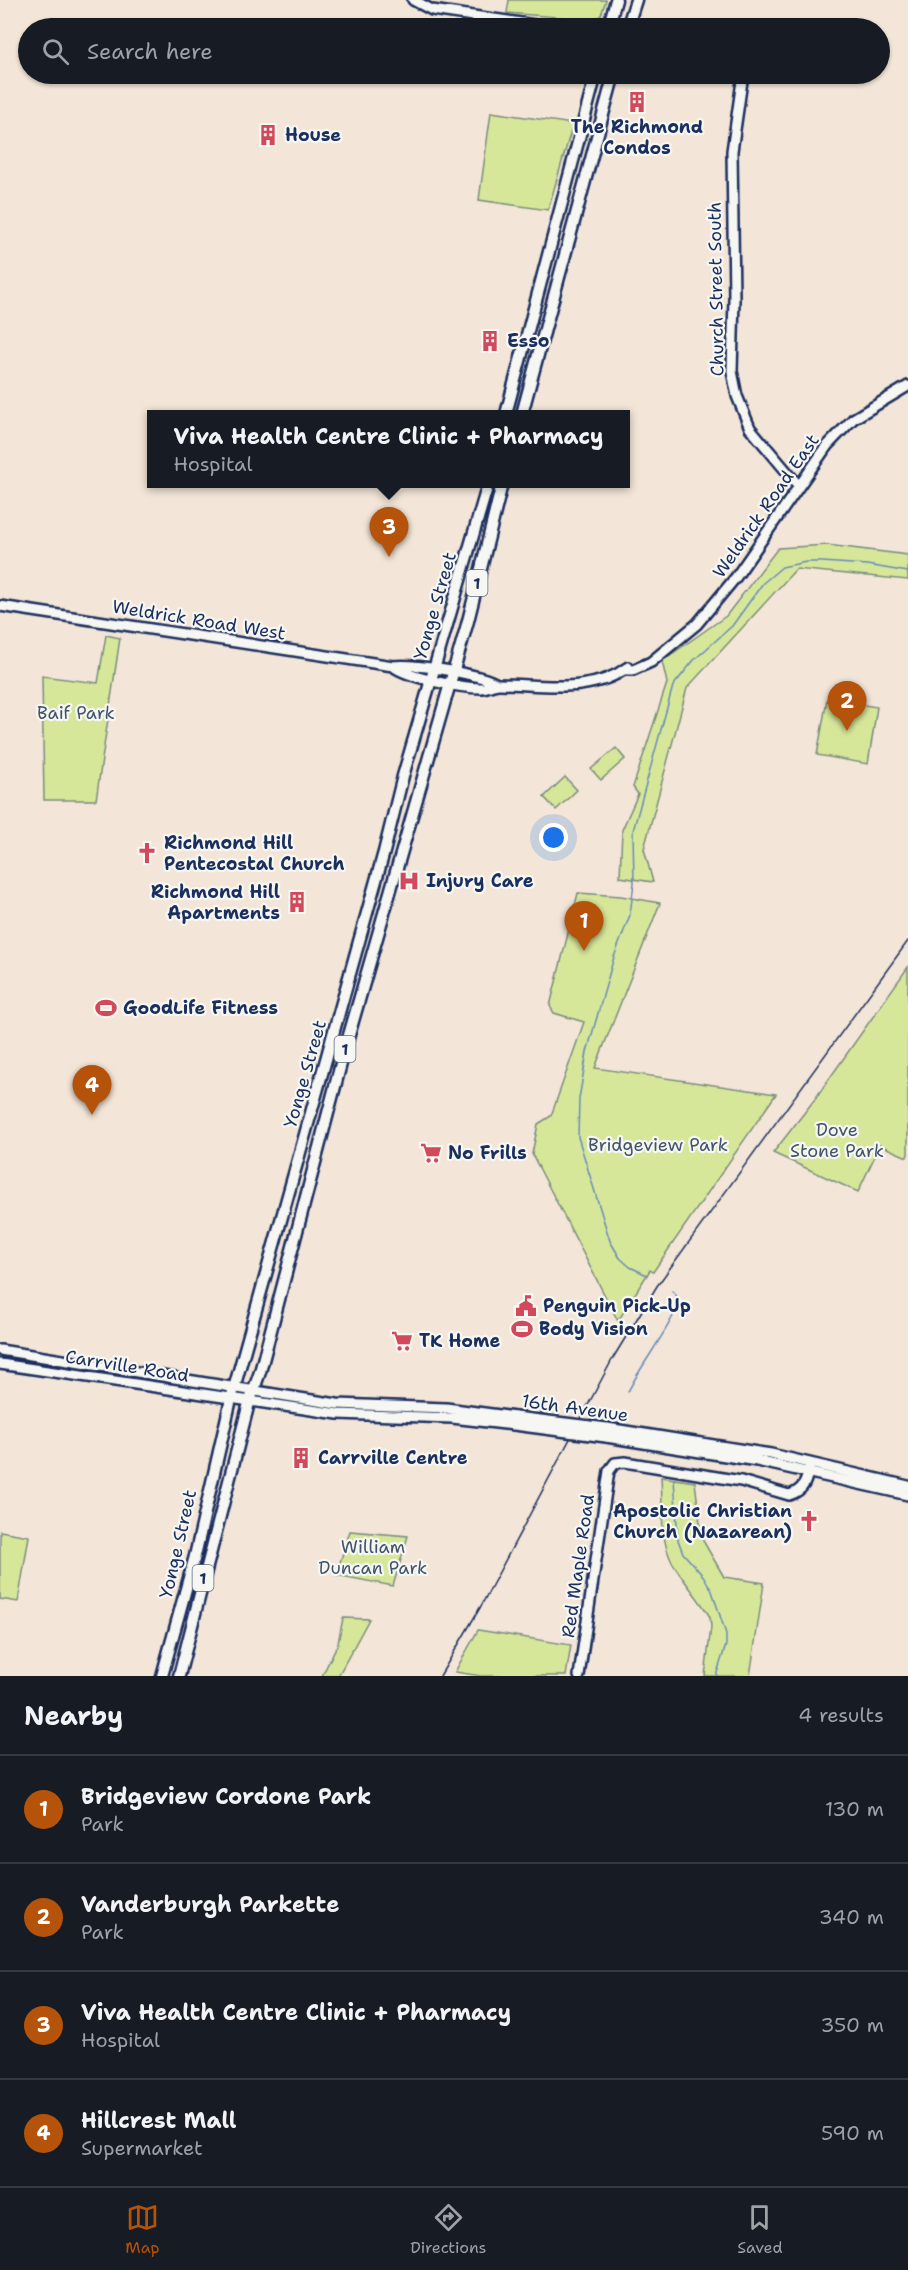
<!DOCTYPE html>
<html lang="en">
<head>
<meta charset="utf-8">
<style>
  :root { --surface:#171b24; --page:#242831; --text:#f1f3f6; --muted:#9ea1a6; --line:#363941; --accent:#b45309 }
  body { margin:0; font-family:"Shantell Sans",sans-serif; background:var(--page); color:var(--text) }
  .you { position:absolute; left:554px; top:838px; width:21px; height:21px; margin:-15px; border:4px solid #fff; border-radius:50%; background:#1a73e8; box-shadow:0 0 0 9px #1a73e833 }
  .badge { display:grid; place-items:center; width:39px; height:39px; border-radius:50%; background:var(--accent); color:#fff; font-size:20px; font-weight:700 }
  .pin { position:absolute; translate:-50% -50px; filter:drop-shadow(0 2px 3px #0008) }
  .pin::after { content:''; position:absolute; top:32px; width:21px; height:18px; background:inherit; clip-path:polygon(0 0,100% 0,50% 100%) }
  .popup { position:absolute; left:147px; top:410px; width:483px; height:78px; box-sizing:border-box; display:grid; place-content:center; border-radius:0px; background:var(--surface); filter:drop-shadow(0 2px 4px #0005); font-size:20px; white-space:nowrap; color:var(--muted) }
  .popup b { font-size:22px; color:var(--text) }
  .popup::after { content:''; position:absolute; left:50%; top:100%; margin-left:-12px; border:12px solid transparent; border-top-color:var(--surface) }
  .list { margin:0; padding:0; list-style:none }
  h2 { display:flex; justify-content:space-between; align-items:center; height:78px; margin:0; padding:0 24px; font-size:26px }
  h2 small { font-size:20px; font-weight:400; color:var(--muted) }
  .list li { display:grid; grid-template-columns:39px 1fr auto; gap:18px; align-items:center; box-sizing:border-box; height:108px; padding:0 24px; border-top:2px solid var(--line) }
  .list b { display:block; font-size:22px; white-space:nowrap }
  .list p { margin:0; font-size:20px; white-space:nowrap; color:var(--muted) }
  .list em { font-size:20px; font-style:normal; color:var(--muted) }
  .icon { flex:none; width:33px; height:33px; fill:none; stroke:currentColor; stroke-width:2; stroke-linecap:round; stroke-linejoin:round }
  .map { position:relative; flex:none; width:908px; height:1676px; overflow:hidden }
  .search { position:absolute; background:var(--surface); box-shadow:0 2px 4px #0004; left:18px; right:18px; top:18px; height:66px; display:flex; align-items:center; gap:15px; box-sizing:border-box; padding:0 21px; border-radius:33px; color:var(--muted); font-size:22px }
  .sheet { height:510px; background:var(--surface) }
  nav { display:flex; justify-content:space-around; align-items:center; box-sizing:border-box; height:84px; border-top:2px solid var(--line); background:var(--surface); font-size:16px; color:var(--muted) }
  nav a { display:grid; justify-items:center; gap:3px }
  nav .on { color:var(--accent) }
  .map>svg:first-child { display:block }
  .green { fill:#d7e79a; stroke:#798b7c; stroke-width:1.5 }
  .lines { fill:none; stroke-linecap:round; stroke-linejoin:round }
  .stream { stroke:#678ab7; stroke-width:1.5 }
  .secondary-casing { stroke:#1b2f5e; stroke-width:14 }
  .primary-casing { stroke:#1b2f5e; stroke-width:15 }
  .secondary { stroke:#f6f6f2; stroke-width:9 }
  .primary { stroke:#f6f6f2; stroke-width:10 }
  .rail { stroke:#1b2f5e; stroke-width:1.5 }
  .secondary-bridge-casing { stroke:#1b2f5e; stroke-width:14; stroke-linecap:butt }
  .secondary-bridge { stroke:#f6f6f2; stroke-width:9 }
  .labels { text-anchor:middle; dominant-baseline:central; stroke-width:4.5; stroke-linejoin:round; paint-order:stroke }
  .shield { fill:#f6f6f2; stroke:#5d6b8a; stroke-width:1.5 }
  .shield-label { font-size:16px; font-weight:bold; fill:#1b2f5e }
  .poi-label { font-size:18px; font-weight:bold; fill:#1b2f5e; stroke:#f6f6f2; text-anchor:start }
  .street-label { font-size:18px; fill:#1b2f5e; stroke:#f6f6f2 }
  .park-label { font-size:18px; fill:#41546a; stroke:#f6f6f2 }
</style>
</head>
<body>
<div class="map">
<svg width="908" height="1676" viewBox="0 0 908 1676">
  <rect width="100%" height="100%" fill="#f3e6d8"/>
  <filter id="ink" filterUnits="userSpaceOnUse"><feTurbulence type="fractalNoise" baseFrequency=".0167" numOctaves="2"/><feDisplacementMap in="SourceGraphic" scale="12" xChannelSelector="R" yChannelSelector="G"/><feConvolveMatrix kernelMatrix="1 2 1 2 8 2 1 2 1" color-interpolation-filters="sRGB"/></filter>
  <g filter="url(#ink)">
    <path class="green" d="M509,0H606L601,15L594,20L507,13Z
      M491,112L573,124L548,210L479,200Z
      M827,545L908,555V580L796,569L687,688L644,849L653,882L620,877L622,830L638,794L633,787L667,683L662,661L726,616L778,548Z
      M106,635L120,638L96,800H44L42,676L98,683Z
      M827,699L877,707L868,764L817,755Z
      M616,748L625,759L601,780L591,769Z
      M565,777L577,790L556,810L544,797Z
      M578,893L621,896L660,903L595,1068L776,1094L653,1272L650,1270L618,1321L532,1154L538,1124L551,1116L584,1022L554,1013L550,1006Z
      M908,967V1154L907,1157L880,1145L858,1192L773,1153L815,1099Z
      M661,1477L695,1482L702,1539L724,1577L764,1583L750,1676H705L711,1627L710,1617C699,1598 683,1581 672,1562C659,1537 663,1504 661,1477Z
      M0,1531L29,1536L18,1602L0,1599Z
      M350,1531L408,1536L393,1586L336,1575Z
      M343,1618L369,1619L338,1676H322L338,1643Z
      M478,1630L571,1645L566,1676H481L455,1672Z"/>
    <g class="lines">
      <path class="stream" d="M647,1275L630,1267L620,1258L610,1241L578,1137L579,1099L587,1052L614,957L630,915L634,883L633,831L673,686L694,660L732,626L763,583L782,567L806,562H822L867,565L908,572
        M628,1392C638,1369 676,1320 678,1302C678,1297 676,1294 672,1291
        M674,1479L678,1540L683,1553L704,1577L712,1591L726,1634V1645L716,1676"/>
      <defs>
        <path id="secondary" d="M413,0L432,10L556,28
          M743,74L732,151L734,299L732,371L737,396L750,428L798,485
          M0,606L393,666C411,663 482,674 497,684
          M393,666C408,678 461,688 481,688C487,688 493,684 499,684C541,684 591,695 628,667
          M623,670H633L651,662L697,624L736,577L827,446L853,419L908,386
          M0,1350L337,1404L446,1408L515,1417
          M0,1364L338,1414L452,1418L514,1425
          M607,1428L771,1454L908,1486
          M606,1437L757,1461L908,1495
          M579,1676L609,1471L615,1463L625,1462L741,1481L789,1495C806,1490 807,1478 810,1463"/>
        <path id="primary" d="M608,28L616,0
          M627,28L636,0
          M506,414L596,74
          M522,414L614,74
          M162,1676L195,1556L231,1399L384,852L403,776L488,484
          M179,1676L249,1403L260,1372L343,1056L468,621L502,484"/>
      </defs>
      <use href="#secondary" class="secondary-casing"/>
      <use href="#primary" class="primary-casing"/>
      <use href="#secondary" class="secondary"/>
      <use href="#primary" class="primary"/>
      <path class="rail" d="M440,1676L481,1606L613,1358L657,1286L908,941"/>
      <defs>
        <path id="secondary-bridge" d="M515,1417L607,1428
          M514,1425L606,1437"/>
      </defs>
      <use href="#secondary-bridge" class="secondary-bridge-casing"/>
      <use href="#secondary-bridge" class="secondary-bridge"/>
    </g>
  </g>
  <defs>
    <symbol id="building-bare" viewBox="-9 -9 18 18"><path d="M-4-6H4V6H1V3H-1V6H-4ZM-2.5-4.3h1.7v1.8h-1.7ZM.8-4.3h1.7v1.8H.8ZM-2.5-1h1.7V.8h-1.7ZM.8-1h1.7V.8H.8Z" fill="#d1495b" stroke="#f6f6f2" stroke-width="2.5" paint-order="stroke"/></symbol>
    <symbol id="church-bare" viewBox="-9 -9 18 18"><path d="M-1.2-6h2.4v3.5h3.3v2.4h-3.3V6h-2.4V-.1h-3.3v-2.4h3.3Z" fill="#d1495b" stroke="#f6f6f2" stroke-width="2.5" paint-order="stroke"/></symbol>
    <symbol id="hospital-bare" viewBox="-9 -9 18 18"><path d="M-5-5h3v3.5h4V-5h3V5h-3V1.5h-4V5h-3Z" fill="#d1495b" stroke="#f6f6f2" stroke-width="2.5" paint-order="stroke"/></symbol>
    <symbol id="stadium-bare" viewBox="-9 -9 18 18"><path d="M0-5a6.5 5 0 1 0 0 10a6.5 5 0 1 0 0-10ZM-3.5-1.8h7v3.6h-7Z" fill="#d1495b" stroke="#f6f6f2" stroke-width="2.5" paint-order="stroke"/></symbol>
    <symbol id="supermarket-bare" viewBox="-9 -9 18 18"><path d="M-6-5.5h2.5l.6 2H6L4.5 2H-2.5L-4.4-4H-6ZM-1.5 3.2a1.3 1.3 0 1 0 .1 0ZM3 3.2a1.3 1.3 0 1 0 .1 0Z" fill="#d1495b" stroke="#f6f6f2" stroke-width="2.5" paint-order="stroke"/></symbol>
    <symbol id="civic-bare" viewBox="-9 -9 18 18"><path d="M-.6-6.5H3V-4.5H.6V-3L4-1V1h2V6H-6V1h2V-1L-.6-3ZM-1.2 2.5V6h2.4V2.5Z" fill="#d1495b" stroke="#f6f6f2" stroke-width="2.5" paint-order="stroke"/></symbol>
  </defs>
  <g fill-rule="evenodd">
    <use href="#building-bare" x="622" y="87" width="30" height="30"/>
    <use href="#building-bare" x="253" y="120" width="30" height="30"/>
    <use href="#building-bare" x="475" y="326" width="30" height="30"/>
    <use href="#church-bare" x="132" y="838" width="30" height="30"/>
    <use href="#hospital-bare" x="394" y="866" width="30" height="30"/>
    <use href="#building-bare" x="282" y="887" width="30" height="30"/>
    <use href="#stadium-bare" x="91" y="993" width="30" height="30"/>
    <use href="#supermarket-bare" x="416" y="1138" width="30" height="30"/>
    <use href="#civic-bare" x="511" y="1291" width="30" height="30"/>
    <use href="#stadium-bare" x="507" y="1314" width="30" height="30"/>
    <use href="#supermarket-bare" x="387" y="1326" width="30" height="30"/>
    <use href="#building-bare" x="286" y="1443" width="30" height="30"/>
    <use href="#church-bare" x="794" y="1506" width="30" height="30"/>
  </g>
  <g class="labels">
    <g class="shield">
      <rect x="466.5" y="570" width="21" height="26" rx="4.5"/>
      <rect x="334.5" y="1036" width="21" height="26" rx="4.5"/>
      <rect x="192.5" y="1565" width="21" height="26" rx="4.5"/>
    </g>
    <g class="shield-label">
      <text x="477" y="583">1</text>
      <text x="345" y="1049">1</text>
      <text x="203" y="1578">1</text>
    </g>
    <g class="poi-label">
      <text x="637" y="127" text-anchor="middle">The Richmond<tspan x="637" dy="21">Condos</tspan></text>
      <text x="285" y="135">House</text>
      <text x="507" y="341">Esso</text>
      <text x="164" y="843">Richmond Hill<tspan x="164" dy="21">Pentecostal Church</tspan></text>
      <text x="426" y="881">Injury Care</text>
      <text x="280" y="892" text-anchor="end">Richmond Hill<tspan x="280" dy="21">Apartments</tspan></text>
      <text x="123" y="1008">GoodLife Fitness</text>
      <text x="448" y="1153">No Frills</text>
      <text x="543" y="1306">Penguin Pick-Up</text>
      <text x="539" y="1329">Body Vision</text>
      <text x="419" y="1341">TK Home</text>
      <text x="318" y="1458">Carrville Centre</text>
      <text x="792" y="1511" text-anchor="end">Apostolic Christian<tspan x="792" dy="21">Church (Nazarean)</tspan></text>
    </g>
    <g class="street-label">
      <text transform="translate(716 289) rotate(-91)">Church Street South</text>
      <text transform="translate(766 506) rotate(-55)">Weldrick Road East</text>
      <text transform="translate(435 606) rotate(-74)">Yonge Street</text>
      <text transform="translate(199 620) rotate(9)">Weldrick Road West</text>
      <text transform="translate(305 1074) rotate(-74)">Yonge Street</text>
      <text transform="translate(127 1366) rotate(9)">Carrville Road</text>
      <text transform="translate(575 1408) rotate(8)">16th Avenue</text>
      <text transform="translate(178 1544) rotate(-77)">Yonge Street</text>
      <text transform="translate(578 1566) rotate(-82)">Red Maple Road</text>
    </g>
    <g class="park-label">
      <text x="76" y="713">Baif Park</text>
      <text x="837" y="1130">Dove<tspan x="837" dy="21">Stone Park</tspan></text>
      <text x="658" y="1145">Bridgeview Park</text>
      <text x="373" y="1547">William<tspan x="373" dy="21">Duncan Park</tspan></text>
    </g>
  </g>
</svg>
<div class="you"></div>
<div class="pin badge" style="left:584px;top:951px">1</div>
<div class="pin badge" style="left:847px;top:731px">2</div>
<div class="pin badge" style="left:389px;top:557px">3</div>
<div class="popup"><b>Viva Health Centre Clinic + Pharmacy</b>Hospital</div>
<div class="pin badge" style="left:92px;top:1115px">4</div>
<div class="search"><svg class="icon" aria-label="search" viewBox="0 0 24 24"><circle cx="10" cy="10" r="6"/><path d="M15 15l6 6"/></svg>Search here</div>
</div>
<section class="sheet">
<h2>Nearby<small>4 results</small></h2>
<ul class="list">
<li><span class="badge">1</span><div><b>Bridgeview Cordone Park</b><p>Park</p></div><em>130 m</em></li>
<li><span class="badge">2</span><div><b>Vanderburgh Parkette</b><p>Park</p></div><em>340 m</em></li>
<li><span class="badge">3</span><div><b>Viva Health Centre Clinic + Pharmacy</b><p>Hospital</p></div><em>350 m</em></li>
<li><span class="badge">4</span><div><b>Hillcrest Mall</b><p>Supermarket</p></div><em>590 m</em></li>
</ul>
</section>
<nav>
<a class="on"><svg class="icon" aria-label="map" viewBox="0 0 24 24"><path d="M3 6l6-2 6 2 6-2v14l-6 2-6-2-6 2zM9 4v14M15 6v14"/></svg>Map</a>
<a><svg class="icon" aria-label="directions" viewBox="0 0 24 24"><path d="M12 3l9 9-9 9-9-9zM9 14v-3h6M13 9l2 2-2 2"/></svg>Directions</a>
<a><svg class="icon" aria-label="saved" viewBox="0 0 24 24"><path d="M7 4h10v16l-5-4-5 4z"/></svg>Saved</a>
</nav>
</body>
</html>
